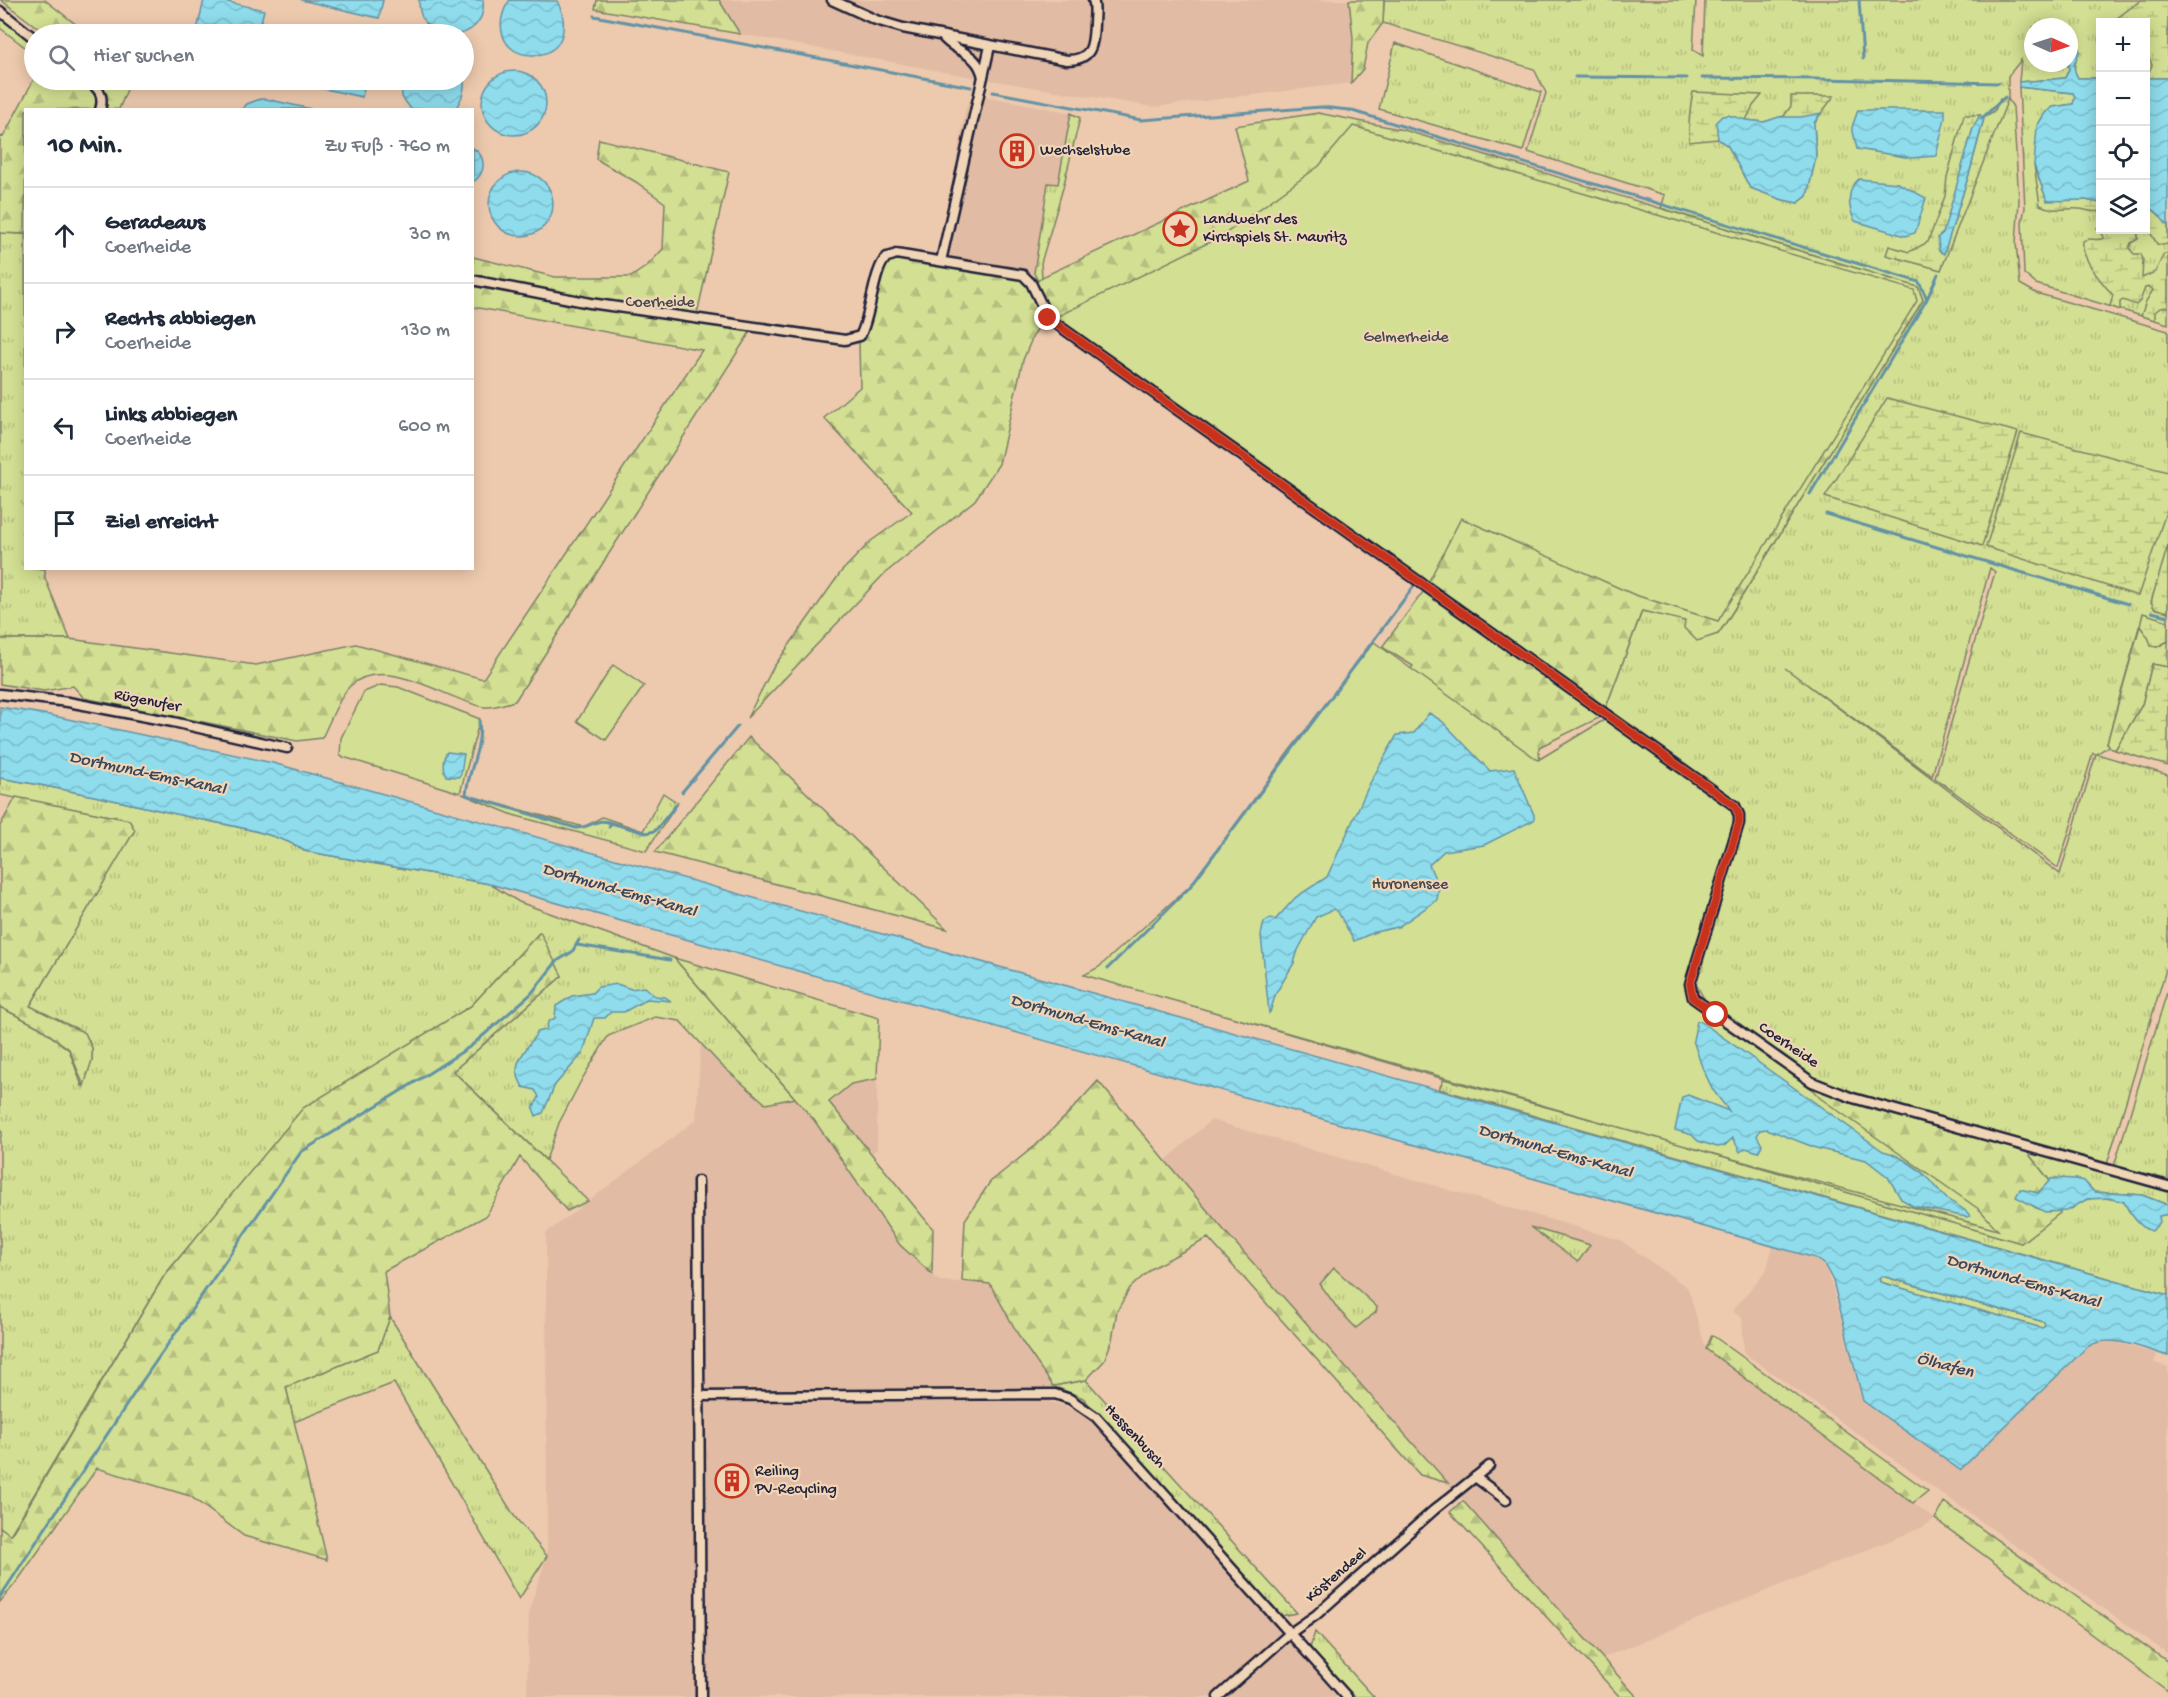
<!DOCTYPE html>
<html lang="de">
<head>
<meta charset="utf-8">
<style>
  :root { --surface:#fff; --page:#f2f2f3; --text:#1f2937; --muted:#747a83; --line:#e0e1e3 }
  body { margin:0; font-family:"Gochi Hand",sans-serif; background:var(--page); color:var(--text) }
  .controls { position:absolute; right:18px; top:18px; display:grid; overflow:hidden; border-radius:0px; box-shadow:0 3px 15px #0003 }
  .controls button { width:54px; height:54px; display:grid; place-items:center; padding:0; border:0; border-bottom:2px solid var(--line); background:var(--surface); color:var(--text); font:30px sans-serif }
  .compass { position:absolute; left:2024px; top:18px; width:54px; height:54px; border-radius:50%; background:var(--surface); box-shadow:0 3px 15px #0003; rotate:93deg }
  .stop { position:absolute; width:18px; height:18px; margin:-14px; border:4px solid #c8321e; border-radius:50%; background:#fff }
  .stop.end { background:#c8321e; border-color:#fff; box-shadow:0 2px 6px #0008 }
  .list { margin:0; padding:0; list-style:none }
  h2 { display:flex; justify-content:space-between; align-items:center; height:78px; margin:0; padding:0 24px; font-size:26px }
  h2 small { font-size:20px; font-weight:400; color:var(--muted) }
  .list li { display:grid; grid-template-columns:39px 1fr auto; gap:18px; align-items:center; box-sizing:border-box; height:96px; padding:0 24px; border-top:2px solid var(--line) }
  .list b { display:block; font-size:22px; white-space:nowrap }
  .list p { margin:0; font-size:20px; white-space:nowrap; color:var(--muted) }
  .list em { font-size:20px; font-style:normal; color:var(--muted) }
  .icon { flex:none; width:33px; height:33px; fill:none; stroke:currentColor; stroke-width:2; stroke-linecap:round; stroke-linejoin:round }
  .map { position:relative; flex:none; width:2168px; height:1697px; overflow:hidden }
  .search { position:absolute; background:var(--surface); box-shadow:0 3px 15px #0003; left:24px; top:24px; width:450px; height:66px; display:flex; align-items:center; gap:15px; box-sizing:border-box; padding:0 21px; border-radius:33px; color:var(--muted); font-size:22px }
  .panel { position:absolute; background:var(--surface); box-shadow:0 3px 15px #0003; left:24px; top:108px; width:450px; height:462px; border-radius:0px }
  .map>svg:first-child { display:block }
  .built { fill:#e1bba3 }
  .grass { fill:url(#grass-tufts); stroke:#7a8066; stroke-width:1.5; fill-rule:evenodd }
  .forest { fill:url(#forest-firs); stroke:#7a8066; stroke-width:1.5 }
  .wetland { fill:url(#wetland-marsh); stroke:#7a8066; stroke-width:1.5 }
  .green { fill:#d3df92; stroke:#7a8066; stroke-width:1.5 }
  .water { fill:url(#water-waves); stroke:#6392a5; stroke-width:1.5; fill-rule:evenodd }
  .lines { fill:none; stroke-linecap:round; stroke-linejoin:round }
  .stream { stroke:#6392a5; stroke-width:3 }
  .street-casing { stroke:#22223b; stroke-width:13 }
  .street { stroke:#f0d5b7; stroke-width:8 }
  .route { stroke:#c8321e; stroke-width:8 }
  .labels { text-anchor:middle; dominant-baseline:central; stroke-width:4.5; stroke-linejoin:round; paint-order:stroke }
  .poi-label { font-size:16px; fill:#22223b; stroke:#f0d5b7; text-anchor:start }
  .park-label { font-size:16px; fill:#45484c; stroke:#f0d5b7 }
  .street-label { font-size:16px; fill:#22223b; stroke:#f0d5b7 }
  .water-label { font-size:18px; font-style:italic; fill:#38475e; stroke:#f0d5b7 }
</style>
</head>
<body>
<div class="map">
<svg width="2168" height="1697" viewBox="0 0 2168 1697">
  <defs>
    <pattern id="grass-tufts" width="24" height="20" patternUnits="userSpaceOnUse" patternTransform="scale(1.5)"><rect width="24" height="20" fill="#d3df92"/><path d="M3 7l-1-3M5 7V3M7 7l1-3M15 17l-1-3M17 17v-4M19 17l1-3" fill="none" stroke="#b5bf7f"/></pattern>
    <pattern id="forest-firs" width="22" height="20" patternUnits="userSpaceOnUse" patternTransform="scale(1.5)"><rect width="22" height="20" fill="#d3df92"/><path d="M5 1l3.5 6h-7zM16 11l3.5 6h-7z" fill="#b5bf7f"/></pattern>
    <pattern id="wetland-marsh" width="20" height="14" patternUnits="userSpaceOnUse" patternTransform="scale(1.5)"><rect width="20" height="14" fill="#d3df92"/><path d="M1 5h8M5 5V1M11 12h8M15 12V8" fill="none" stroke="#b5bf7f"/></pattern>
    <pattern id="water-waves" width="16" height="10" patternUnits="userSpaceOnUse" patternTransform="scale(1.5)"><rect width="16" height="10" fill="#8edcec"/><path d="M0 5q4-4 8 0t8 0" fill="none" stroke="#7abccb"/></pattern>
  </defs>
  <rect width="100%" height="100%" fill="#edcaae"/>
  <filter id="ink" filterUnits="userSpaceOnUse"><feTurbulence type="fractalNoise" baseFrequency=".0167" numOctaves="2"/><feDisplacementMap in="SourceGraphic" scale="12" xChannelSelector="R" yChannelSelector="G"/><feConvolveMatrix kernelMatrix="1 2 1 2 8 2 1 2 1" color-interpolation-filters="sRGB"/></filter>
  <g filter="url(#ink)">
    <path class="built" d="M719,0H1349L1353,38L1351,83L1154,107L977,78L740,34Z
      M974,94L1071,113L1057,184L1048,183L1034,273L939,258L966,107Z
      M701,1043L720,1064L766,1104L795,1098L814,1120L900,1245L939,1281L990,1284L1023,1343L1053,1386L1050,1402L1063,1405L1077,1412L1093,1423L1338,1697H527L529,1610L547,1556L546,1233L696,1120Z
      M877,1079V1149L872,1153L829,1102L851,1084Z
      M1211,1120L1620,1240L1688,1288L1706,1349L1935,1519L1923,1527L1602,1658L1223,1229L1165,1161Z
      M1773,1246L1815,1259L1824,1265L1833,1289L1862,1402L1960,1471L2087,1347L2096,1342L2112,1341L2157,1354L2154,1363L2168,1367V1654L1744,1353L1742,1318L1732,1311L1766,1271Z"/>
    <path class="grass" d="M1384,0H1696L1693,50L1703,56L1705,0H2168V78H2146V22H2100V78H2078L2074,70L2078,49L2069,53V27H2033V63H2067L2069,69L2065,78L2019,82L2021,60L2008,76V99L2013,107L2019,200L2016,243L2020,284L2036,293L2168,331V641L2139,627L2107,743L2108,746L2097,754L2168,775V963L2107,1164L1854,1093L1813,1078L1708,1006L1695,982L1743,823L1739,804L1606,707L1642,611L1671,616L1718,634L1725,624L1923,300L1918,287L1661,208L1665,195L1528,152L1546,93L1534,69L1383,23ZM1990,568L1995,572L1935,778L2058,868L2093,753L2096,754L2060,874L1785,668L1932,776Z
      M0,17L34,44V54L0,28Z
      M1395,43L1541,92L1523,151L1379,109Z
      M2019,87L2073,93L2075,97L2074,104L2053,107L2045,113L2037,126L2047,200L2100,203V230H2146V206L2168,226V324L2036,284L2024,274L2022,222L2025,208Z
      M1071,113L1080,118L1063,188L1041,263L1042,277L1038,281L1034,273L1048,183L1058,184Z
      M0,233L25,234L26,568L45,569V578L70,639H0Z
      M0,778C69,789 136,805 204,820C231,826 283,834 304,851L490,884L519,902L674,958L795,1098L766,1104L720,1064L680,1021L655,1017L608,1036L582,1079L559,1123L546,1160L453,1071L562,976L539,933L471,1006L303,1109L164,1276L10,1535L0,1527V1140L2,1132L0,1131V1007L39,1027L69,1050L82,1086L92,1060V1048L85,1033L30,1006L134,830L129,820L0,795Z
      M663,793L678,803L646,851L513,815L462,794L584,827L602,817L643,831Z
      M2168,989V1182L2114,1166Z
      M1444,1079L1646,1134L2021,1243L2059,1213V1210C2078,1211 2072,1204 2085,1200C2098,1195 2111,1199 2124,1202L2129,1211L2146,1229L2159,1216L2168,1214V1295L1439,1089Z
      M2027,1152L2168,1190V1205L2142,1195L2094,1192L2084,1181L2052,1179L2050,1181Z
      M1530,1227L1590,1245L1578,1262Z
      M1334,1268L1377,1307L1376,1312L1356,1328L1338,1309L1320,1284Z
      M1882,1276L2044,1322L2045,1326L2042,1328L1880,1282L1879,1279Z
      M390,1317L515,1517L547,1556L519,1599L394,1383L294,1422L286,1387L378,1350Z
      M1086,1380L1297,1613L1281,1616L1083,1398L1053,1386Z
      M1315,1632L1374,1697H1355L1310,1648Z"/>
    <path class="forest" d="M1,0H45L88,34H46Z
      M597,0H719L740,34L595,9Z
      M1349,0H1384L1383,23L1368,43L1363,69L1351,83L1353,38Z
      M34,79L131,80L119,109L26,110L25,234L0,233V136L3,137Z
      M1318,113L1404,130L1918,287L1923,300L1725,624L1718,634L1697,641L1684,628L1685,621L1642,611L1606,707L1053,321L1047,313L1033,336L1023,360L999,464L975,500L884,574L747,718L773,668L841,572L871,541L912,512L824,418L860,387L859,342C879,325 872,290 883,268C885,264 890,260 893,257L923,260L1038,281L1042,277L1249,181L1235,126Z
      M599,139L729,172L697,314L754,326L515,701C506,703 493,708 484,707C446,700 385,653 350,686C340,695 328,726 322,738L297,741L84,698L73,686L44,691L0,684V639H70L256,665L356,644L483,679L702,350L473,307V257L555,277H631L647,266L663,249L665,203L636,182L596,159Z
      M1423,592L1601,717L1539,747L1540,771L1691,1008L1700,1010L1809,1085L1852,1101L2027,1152L2050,1181L2038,1193L2020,1190C2029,1208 2039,1212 2059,1210L2060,1213L2021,1243L1646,1134L1444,1079L1163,997L1413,666L1382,647Z
      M2140,626L2157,647L2168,641V667L2152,664L2142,705L2115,750L2108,746L2107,743Z
      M749,737L947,929L655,852Z
      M16,797L129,820L135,830L30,1006L85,1033L92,1048V1060L84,1086L69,1049L39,1027L0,1007V826Z
      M540,932L562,976L453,1071L588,1201L567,1211L520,1157L486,1216L384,1271L390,1317L378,1350L286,1387L327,1560L244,1536L190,1496L97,1468L18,1580L0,1602V1527L11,1535L164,1276L303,1108L471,1006Z
      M674,958L879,1018L877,1079L851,1084L829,1102L933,1229L932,1274L900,1245L814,1120Z
      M1098,1081L1223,1229L1448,1483L1420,1475L1208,1238L1152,1268L1130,1288L1117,1311L1112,1340L1104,1361L1086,1380L1053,1386L1023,1343L990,1284L962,1281L965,1220L990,1182L1036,1145L1067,1115Z
      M1712,1335L1928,1491L1913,1503L1706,1349Z
      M1463,1501L1637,1697H1620L1450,1512Z
      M1944,1502L2168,1662V1691L1935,1519Z"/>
    <path class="wetland" d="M2141,0H2168V78H2146L2152,65L2148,56H2146V22H2112Z
      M1693,92L1762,95L1753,106L1746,120L1764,122L1784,116L1791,106V96H1834L1814,123L1816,157L1807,196L1798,203L1783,200L1750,188L1728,146L1718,139L1689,142C1688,129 1690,105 1693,92Z
      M2000,99H2008L1941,270L1886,255L1889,246L1909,252L1928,242L1945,196L1947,177L1964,115H1980L1973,128L1939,251L1944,253L1970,171L1984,118L1995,110Z
      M2034,165L2047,200H2086L2100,203V211C2093,213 2088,210 2080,209C2065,208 2054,212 2040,205Z
      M2146,206C2154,209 2165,219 2168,227C2168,232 2168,239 2168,244L2163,245L2157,244L2146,225Z
      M2100,226V230H2138V239L2131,243L2129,248L2134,254H2141L2143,260L2142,278L2155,272L2164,254H2168V307L2160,308L2155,312V320L2141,316L2146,301L2153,290L2150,287L2145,288L2140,301L2136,305L2123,300L2120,302V310L2110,306L2113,295C2102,283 2080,257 2083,241C2090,236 2097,242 2104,238L2103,235L2097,228Z
      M1887,398L2018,432L1982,546L1825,497Z
      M2021,433L2168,472V506L2138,596L1986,547Z
      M2168,545V612L2154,608L2151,602Z
      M2143,613L2168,621V641L2157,647L2151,646L2149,639L2140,626Z
      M2152,664L2168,667V766L2115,750L2142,705Z"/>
    <path class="green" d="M1353,126L1914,290L1917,301L1718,621L1635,595L1461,518L1428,583L1053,321L1058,316L1222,236L1319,166Z
      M1374,642L1538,760L1604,720L1734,808L1737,825L1687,991L1689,1002L1804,1081L1820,1098L1980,1210L1998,1230L1703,1151L1084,975L1099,967L1191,885L1290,750Z
      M613,665L644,686L606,740L577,721Z
      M381,685L398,687L480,719L460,793L340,756L341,738L364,692Z"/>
    <path class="water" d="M204,0H218L264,10L258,34H196Z
      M301,0H383L379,18Z
      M419,0H483C489,44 417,49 419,0Z
      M510,0L557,1C570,24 564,56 532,55C501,55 493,22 510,0Z
      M294,24L339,34H291Z
      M2079,49L2080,51C2074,62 2072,67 2078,78H2100V203L2086,200L2047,201L2034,165L2037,126L2045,113L2053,107L2073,104L2075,97L2073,93L2019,87V82L2065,78L2069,69V53Z
      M482 103a32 32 0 1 1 64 0a32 32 0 1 1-64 0Z
      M464,76C465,90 463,98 455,109H411L402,97L401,80H464Z
      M2146,78H2168V226C2161,219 2157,209 2146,206Z
      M284,80H366L362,97Z
      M260,99H266L311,109H242L247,104Z
      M1858,110H1945V118L1936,156L1911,158L1857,149L1852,127Z
      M1821,113L1814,123L1816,157L1807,196L1798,203L1783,200L1750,188L1728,146L1718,139L1716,122L1722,116L1728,115L1746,120L1764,122L1779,117H1801Z
      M1980,115L1984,118L1970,171L1944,254L1939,251L1938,237L1943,233L1973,128Z
      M473,148C487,157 486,173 473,182Z
      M489 204a32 32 0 1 1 64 0a32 32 0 1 1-64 0Z
      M1859,179L1898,183L1926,198L1915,233L1905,236L1855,221C1848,208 1846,189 1859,179Z
      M0,707L49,715L273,763L2168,1295V1356C2143,1349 2111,1332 2087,1347L1960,1470L1863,1401L1833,1281L1824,1264L1815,1258L490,884L304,851C285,835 229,825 203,820C136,805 68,789 0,778ZM1882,1276L2044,1322L2045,1326L2042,1328L1880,1282L1879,1278Z
      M1429,713L1442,721L1490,771L1514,768L1534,815V820L1484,845L1444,851L1429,865L1439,887L1437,900L1398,927L1375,932L1354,941L1338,912L1334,909L1316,917L1298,950L1294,963L1276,993L1270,1012L1269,1013L1261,935L1264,922L1271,918L1275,920L1296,897L1327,877L1370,783L1397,735L1414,733Z
      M447,752L464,754L461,774L458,777L446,776C442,769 442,759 447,752Z
      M617,984L631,989L644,987L655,996L665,997L671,1001L647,999L624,1012H611L605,1018H594L583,1053L555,1085L543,1113L536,1116L533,1108L539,1097L535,1090L523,1087C508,1062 525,1055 537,1032L546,1030L548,1022L555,1018L556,1006L572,996L592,993L598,987Z
      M1697,1021H1700L1883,1151C1898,1154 1917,1167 1928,1178C1935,1184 1940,1193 1947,1199C1955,1205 1965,1208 1970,1216L1966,1217L1913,1206L1901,1199L1888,1177L1866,1160L1816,1148L1767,1129L1760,1130L1757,1136L1762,1145L1758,1152L1746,1148L1740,1152L1733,1138L1724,1146L1717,1147L1698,1141L1692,1135L1675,1130L1682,1097L1688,1095L1729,1111L1713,1090L1702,1067L1693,1040Z
      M2057,1178L2075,1179L2084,1181L2094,1192L2142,1195L2168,1205V1214L2159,1216L2160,1222L2152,1231C2139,1228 2130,1213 2124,1202L2109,1198L2087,1199L2067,1211L2045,1212L2016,1197L2020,1189L2038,1193L2051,1179Z"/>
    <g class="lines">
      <path class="stream" d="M1859,0L1863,59
        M594,16L971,87
        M1575,77L1687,78
        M1702,78L1819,79L1999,83
        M993,92L1141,120L1321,107L1349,110L1919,282L1927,299L1810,494
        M1981,119L2005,97
        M1927,299L1938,274
        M1826,514L2128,604
        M2152,612L2168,616
        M479,721C483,747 468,770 466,795L576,828C590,828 597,817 611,823L609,827
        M682,792L738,726
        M611,823L646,833L655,831L676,805
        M577,945L670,960
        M1108,968L1189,888L1414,586
        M0,1597L143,1380L301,1152L412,1084L471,1046L531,994L557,961L572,952L579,940"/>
      <defs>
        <path id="street" d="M832,0L876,20L903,28L1067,60C1093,60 1093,44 1094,24C1094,16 1096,7 1093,0
          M0,11L34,38
          M942,36C955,54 977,50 983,77
          M87,80C98,88 105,95 100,110
          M941,261L990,46
          M472,280L590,303L845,340L860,336C871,318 873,268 887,257C888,257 895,255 896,254L1023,275L1031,283L1048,318L1735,806L1739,815V823L1690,984L1693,998L1812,1082L1853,1098L2168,1186
          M0,694L68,702L173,722L287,748
          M698,1181L701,1697
          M699,1396L1055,1394L1070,1399L1096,1417L1347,1697
          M1475,1477L1506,1500
          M1218,1697L1289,1634L1316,1615L1434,1510L1489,1466"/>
      </defs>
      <use href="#street" class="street-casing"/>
      <use href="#street" class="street"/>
    </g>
  </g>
  <g class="lines" filter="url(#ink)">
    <path class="route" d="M1048,318L1735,806L1739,815V823L1690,984L1693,998L1716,1015"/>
  </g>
  <defs>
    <symbol id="building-ring" viewBox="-11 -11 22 22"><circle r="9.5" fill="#f0d5b7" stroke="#c8321e" stroke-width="1.5"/><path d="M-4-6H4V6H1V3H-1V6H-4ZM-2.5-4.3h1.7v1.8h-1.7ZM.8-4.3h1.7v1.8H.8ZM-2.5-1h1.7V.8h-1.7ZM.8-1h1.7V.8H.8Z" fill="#c8321e"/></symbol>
    <symbol id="sight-ring" viewBox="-11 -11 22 22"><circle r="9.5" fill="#f0d5b7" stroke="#c8321e" stroke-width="1.5"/><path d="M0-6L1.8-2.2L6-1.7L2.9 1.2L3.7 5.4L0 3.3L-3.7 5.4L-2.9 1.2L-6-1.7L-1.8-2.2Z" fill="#c8321e"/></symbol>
  </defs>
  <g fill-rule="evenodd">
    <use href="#building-ring" x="998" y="132" width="38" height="38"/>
    <use href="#sight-ring" x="1161" y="210" width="38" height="38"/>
    <use href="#building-ring" x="713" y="1462" width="38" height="38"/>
  </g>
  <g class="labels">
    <g class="poi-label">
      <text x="1040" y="151">Wechselstube</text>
      <text x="1203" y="220">Landwehr des<tspan x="1203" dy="18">Kirchspiels St. Mauritz</tspan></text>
      <text x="755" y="1472">Reiling<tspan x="755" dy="18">PV-Recycling</tspan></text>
    </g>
    <g class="park-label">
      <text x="660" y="303">Coerheide</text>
      <text x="1406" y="338">Gelmerheide</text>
      <text x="1410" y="885">Huronensee</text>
    </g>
    <g class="street-label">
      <text transform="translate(147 702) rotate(11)">Rügenufer</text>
      <text transform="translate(1788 1046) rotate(34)">Coerheide</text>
      <text transform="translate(1134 1437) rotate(47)">Hessenbusch</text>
      <text transform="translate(1337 1576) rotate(-41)">Köstendeel</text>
    </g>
    <g class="water-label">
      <text transform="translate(147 774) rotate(12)">Dortmund-Ems-Kanal</text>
      <text transform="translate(619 891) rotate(16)">Dortmund-Ems-Kanal</text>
      <text transform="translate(1087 1022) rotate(16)">Dortmund-Ems-Kanal</text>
      <text transform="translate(1555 1152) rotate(16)">Dortmund-Ems-Kanal</text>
      <text transform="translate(2023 1282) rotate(16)">Dortmund-Ems-Kanal</text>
      <text transform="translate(1945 1366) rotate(15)">Ölhafen</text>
    </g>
  </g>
</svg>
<div class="controls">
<button>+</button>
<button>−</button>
<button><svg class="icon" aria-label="locate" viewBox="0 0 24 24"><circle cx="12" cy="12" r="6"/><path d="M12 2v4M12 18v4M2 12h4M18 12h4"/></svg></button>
<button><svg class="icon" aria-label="layers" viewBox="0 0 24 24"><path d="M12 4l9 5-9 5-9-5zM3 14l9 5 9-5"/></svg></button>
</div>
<svg class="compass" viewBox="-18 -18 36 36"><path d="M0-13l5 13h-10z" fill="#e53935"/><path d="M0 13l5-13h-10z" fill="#747a83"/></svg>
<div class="stop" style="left:1716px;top:1015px"></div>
<div class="stop end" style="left:1048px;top:318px"></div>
<div class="search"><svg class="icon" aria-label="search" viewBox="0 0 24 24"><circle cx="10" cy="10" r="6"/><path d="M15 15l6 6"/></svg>Hier suchen</div>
<section class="panel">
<h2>10 Min.<small>Zu Fuß · 760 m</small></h2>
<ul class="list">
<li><svg class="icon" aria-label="ahead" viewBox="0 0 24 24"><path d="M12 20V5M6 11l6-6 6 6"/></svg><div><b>Geradeaus</b><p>Coerheide</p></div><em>30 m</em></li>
<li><svg class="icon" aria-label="right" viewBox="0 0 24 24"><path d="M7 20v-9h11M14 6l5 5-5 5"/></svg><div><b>Rechts abbiegen</b><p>Coerheide</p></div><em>130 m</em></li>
<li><svg class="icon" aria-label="left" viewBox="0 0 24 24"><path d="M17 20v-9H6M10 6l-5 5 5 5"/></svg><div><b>Links abbiegen</b><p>Coerheide</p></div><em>600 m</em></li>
<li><svg class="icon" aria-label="arrive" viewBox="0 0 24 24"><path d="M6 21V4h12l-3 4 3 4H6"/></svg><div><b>Ziel erreicht</b></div></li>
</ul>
</section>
</div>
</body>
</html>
